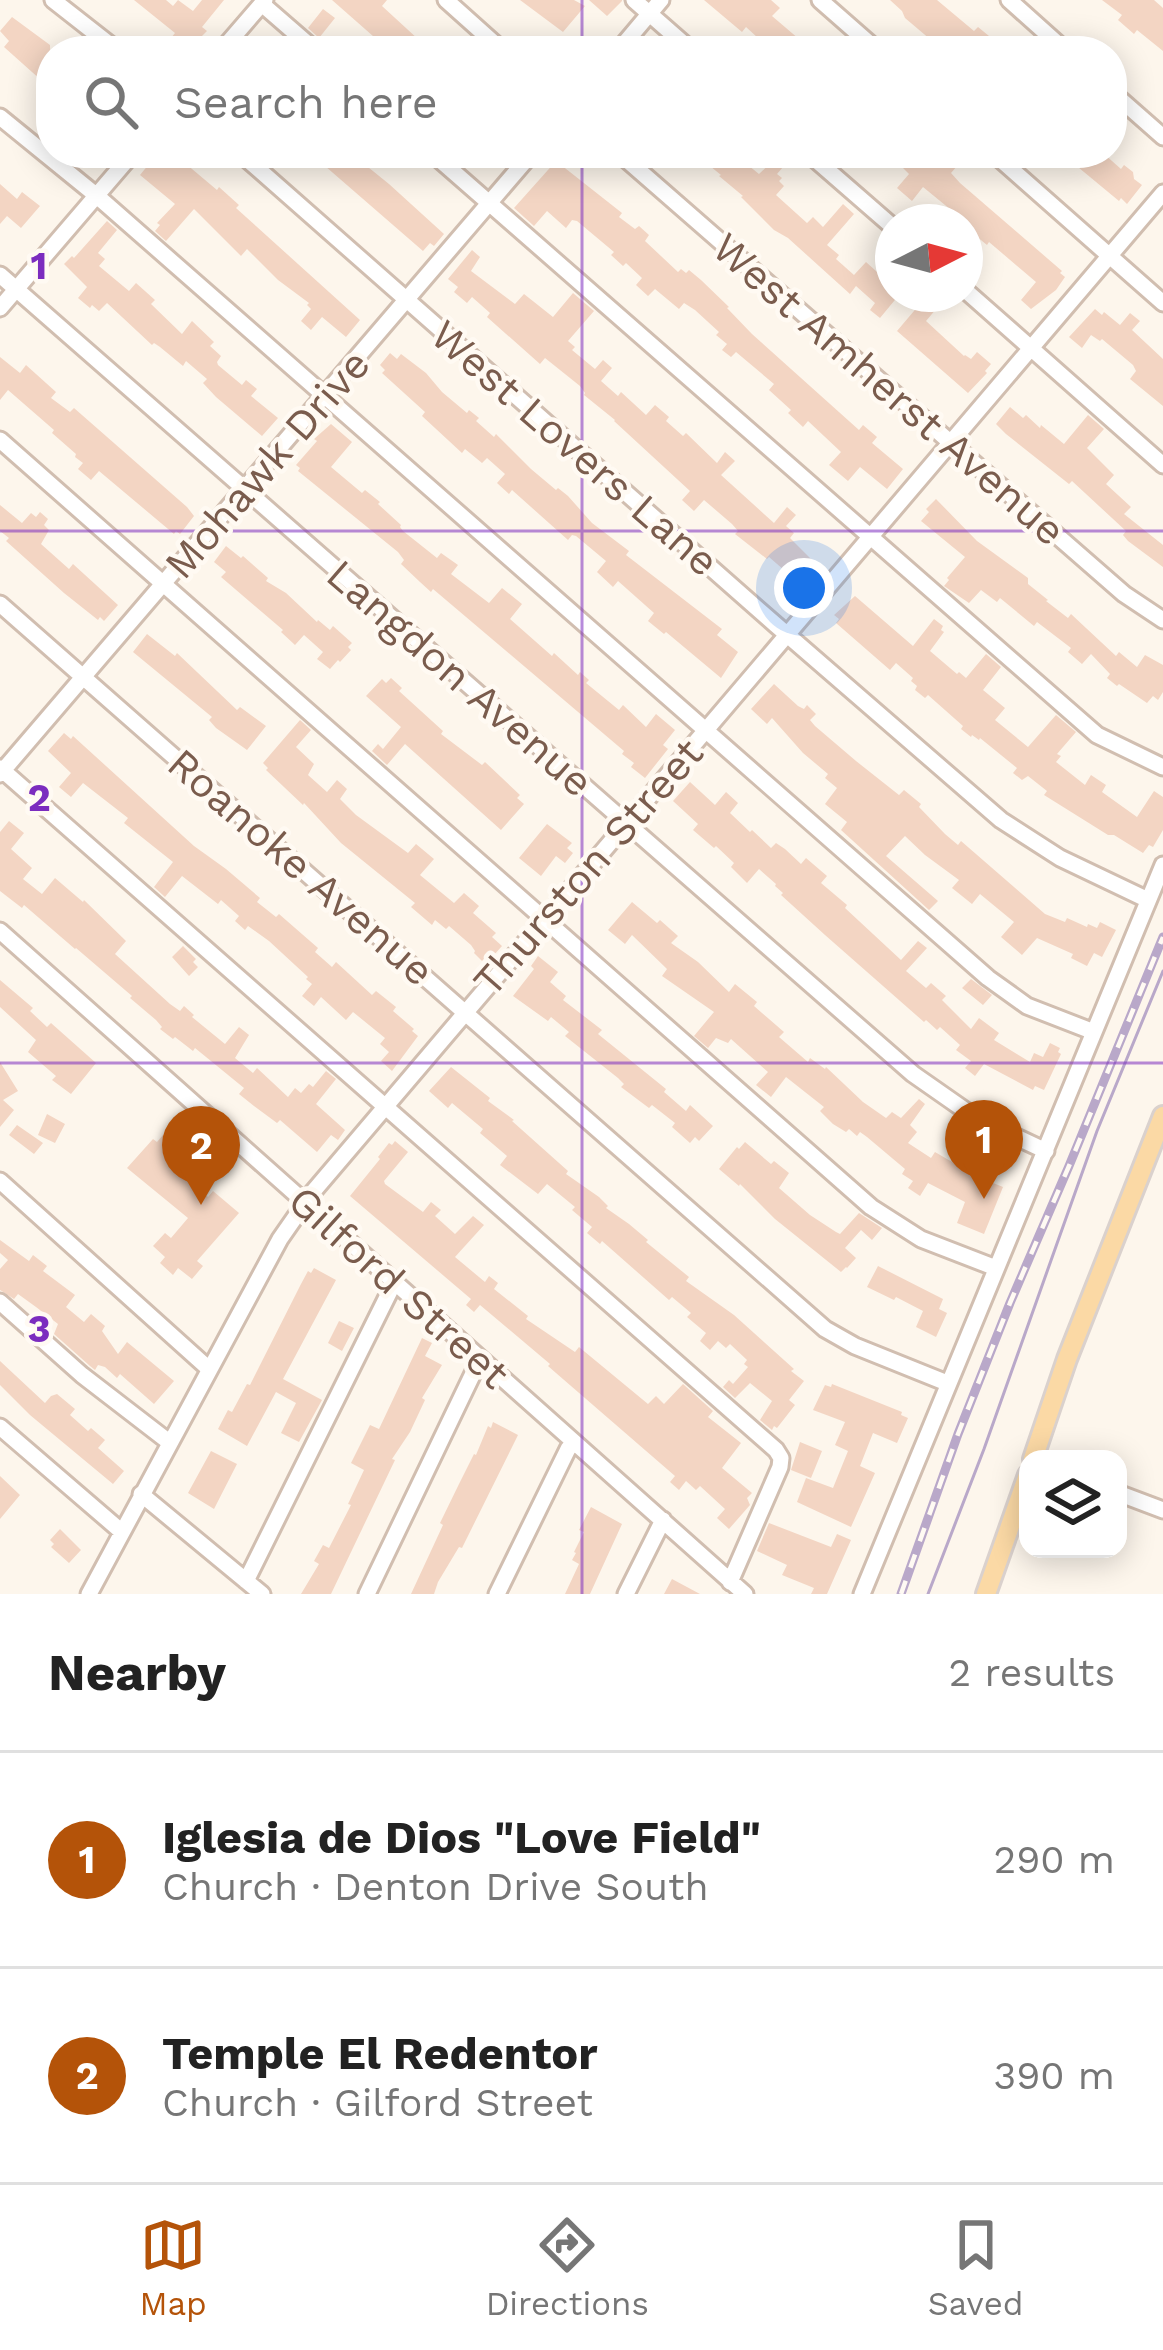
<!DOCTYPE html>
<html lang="en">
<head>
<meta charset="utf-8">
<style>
  :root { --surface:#fff; --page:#f2f2f2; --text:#222; --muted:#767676; --line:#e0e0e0; --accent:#b45309 }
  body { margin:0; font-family:"Work Sans",sans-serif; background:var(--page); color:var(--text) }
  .controls { position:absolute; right:36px; bottom:36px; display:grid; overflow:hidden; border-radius:24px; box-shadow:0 6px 30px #0003 }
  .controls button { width:108px; height:108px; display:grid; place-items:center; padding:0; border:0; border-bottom:3px solid var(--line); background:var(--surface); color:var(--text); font:60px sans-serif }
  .compass { position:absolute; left:875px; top:204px; width:108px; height:108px; border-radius:50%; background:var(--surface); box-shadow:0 6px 30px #0003; rotate:84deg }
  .you { position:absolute; left:804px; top:588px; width:42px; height:42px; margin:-30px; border:9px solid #fff; border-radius:50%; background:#1a73e8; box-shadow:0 0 0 18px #1a73e833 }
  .badge { display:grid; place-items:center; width:78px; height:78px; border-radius:50%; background:var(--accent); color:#fff; font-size:39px; font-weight:700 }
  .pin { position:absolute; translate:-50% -99px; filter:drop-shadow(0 3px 6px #0008) }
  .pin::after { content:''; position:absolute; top:63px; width:42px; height:36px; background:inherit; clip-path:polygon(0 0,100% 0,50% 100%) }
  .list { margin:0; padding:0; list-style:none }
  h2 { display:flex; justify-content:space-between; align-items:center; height:156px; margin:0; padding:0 48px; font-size:51px }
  h2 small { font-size:39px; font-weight:400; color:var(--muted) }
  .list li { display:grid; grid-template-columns:78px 1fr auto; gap:36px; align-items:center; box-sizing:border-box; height:216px; padding:0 48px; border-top:3px solid var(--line) }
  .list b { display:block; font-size:45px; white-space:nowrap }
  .list p { margin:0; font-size:39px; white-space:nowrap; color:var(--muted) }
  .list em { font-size:39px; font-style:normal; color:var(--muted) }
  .icon { flex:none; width:66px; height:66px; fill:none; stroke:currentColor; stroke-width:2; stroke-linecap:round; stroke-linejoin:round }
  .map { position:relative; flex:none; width:1163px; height:1594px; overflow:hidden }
  .search { position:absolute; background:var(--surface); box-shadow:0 6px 30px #0003; left:36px; right:36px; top:36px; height:132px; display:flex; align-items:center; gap:30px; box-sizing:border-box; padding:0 42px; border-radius:48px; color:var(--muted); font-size:45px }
  .sheet { height:588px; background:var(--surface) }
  nav { display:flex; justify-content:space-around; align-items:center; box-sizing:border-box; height:168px; border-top:3px solid var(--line); background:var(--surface); font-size:33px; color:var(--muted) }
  nav a { display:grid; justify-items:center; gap:6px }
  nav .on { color:var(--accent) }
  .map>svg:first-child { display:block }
  .building { fill:#f3d5c3 }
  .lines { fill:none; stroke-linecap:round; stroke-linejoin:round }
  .minor-casing { stroke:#d1beb0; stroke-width:21 }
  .major-casing { stroke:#dad1cd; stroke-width:24 }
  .minor { stroke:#fff; stroke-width:15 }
  .major { stroke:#fbd9a5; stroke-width:18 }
  .tram { stroke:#b9a8c9; stroke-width:3 }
  .rail-casing { stroke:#b9a8c9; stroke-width:9 }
  .rail { stroke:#fffaf3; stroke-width:4.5; stroke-dasharray:14; stroke-linecap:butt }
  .grid { fill:none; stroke:#7b2cbf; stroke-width:3; stroke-opacity:0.55 }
  .labels { text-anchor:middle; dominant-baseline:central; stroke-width:9; stroke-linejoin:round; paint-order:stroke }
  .street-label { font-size:42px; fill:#7a5c4d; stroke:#fffaf3 }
  .grid-label { font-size:39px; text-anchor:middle; font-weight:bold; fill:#7b2cbf; stroke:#fffaf3; stroke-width:9; stroke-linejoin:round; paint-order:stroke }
</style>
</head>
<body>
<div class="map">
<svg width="1163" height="1594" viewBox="0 0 1163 1594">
  <rect width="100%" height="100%" fill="#fdf6ec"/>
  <path class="building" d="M134,0H166L173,6L178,0L193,11L202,0H224L202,27L207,31L187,51L171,38L175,33Z
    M332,0H387L382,6L419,40L410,51H390Z
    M520,0H574L585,6L563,32Z
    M589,0H622V1L607,16Z
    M704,0H771L780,8L772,16L813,51H772L746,27L742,32Z
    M890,0H937L974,31L978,27L989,36L976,51H944L905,18L902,11Z
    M1102,0H1154L1163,8V51L1137,30L1134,34L1118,20L1122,15Z
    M323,9L335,18L319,38L308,28Z
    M12,17L50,45L51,89L4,47L9,41L0,31Z
    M158,153H173L217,190L219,187L239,205L236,208L360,320L346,337L322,317L311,330L301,321L311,309L307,305L309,303L278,280L247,249L241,256L194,209L166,241L155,231L160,225L157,223L175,204L140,175Z
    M310,153H363L358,159L389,184L444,234L434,246L430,243L423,251Z
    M694,153H733L759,174L781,153L789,160L777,174L782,178L779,181L784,186L776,195L807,223L813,217L823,227L843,204L854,214L827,245L839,255L836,259L854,275L866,262L886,280L884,283L893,290V294L899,295L880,318L870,310L875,303L856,286L850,294L788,238L774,230L741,197L743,196L719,176L721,175Z
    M888,153H941L957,166L951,173L960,183L1062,271L1060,273L1065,277L1056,290L1031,309L1021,300L1036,282L989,242L987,245L965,227V222H958L960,219L956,214L923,187L912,201L897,188L909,174Z
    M1061,153H1103L1121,169L1124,165L1133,172L1134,179L1142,185L1127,204L1121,198L1119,201Z
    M556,161L622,213L619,217L635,229L639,226L649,235L645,241L678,272L681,269L686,273L689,270L701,280L729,307L727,308L752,334L859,430L863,425L877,437L872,443L903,469L887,489L860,467L848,481L829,465L841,452L808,421L803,427L788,413L791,410L769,390L774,384L736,352L731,357L722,350L727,344L716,335L719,332L695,310L684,303L679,309L655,289L648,296L636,285L642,278L626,263L623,266L611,255L614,252L577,221L572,220L566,228L547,211L534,226L514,208Z
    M0,184L17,199L22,192L40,206L21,228L7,216L0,224Z
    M107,221L117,230L98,253L105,259L99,266L129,291L136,283L155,300L151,304L182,334L192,321L214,342L210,346L221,356L217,362L218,365L242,385L246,380L257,389L251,396L278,418L262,436L216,397L203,383L207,379L186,361L183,366L160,347L154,343L152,345L107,303L99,311L92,305L90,308L78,298L87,287L64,264L72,256L74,258Z
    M472,250L480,257L471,271L515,304L524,294L553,317L573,293L594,311L568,341L575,347L572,350L595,369L603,360L612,368L601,381L618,396L621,392L646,415L655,405L669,417L666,421L683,436L686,433L717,463L725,452L735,461L721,475L774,523L787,507L796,515L786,526L794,533L790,538L817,565L800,584L769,557L767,559L735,534L738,531L732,524L704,500L694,511L682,500L690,491L614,421L615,420L584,395L585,393L580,386L545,358L540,364L487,317L490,313L472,297L467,303L454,292L458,287L448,279Z
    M925,298L937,308L926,321L964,356L965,355L971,359L977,352L991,364L985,371L987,373L968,393L897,331Z
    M1095,309L1102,315L1104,312L1120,325L1130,313L1140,321L1132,330L1163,359V406L1130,379L1136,371L1133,365L1102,339L1100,341L1091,335L1082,348L1069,337Z
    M390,353L397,359L401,354L426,373L442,392L467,413L469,410L479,418L476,421L494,437L496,434L531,469L556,490L558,488L568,496L592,523L629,551L626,555L722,629L717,635L738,652L721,678L666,632L664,634L648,621L654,613L618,581L613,587L597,572L606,561L576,536L572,535L568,540L512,490L509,494L497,483L505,474L487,458L482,463L465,449L462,453L422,416L425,412L382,373L385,370L380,365Z
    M0,357L20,373L26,365L56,392L51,398L70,412L74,408L187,507L194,516L180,534L176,531L174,534L99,471L91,480L78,469L83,463L75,457L76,454L52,433L54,430L8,390L0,400Z
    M1010,407L1023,418L1026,415L1040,428L1041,425L1064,444L1088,415L1104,429L1087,448L1114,475L1106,484L1131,507L1124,514L1163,545V567L1128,541L1123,535L1126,531L1072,481L1069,484L1006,434L996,424Z
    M331,424L352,442L331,467L362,493L365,490L380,502L378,504L401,525L400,527L403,531L437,558L441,553L458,565L451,574L489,603L502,588L522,604L510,619L552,656L554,653L578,675L580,672L589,680L586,683L619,710L623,705L646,727L656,714L675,730L663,745L668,749L645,778L631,767L634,763L622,754L624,751L433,589L431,592L420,582L401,564L404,560L398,552L298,471L300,468L296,465L317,441L314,439Z
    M936,499L977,541L1028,578V584L1048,600L1046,601L1068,618L1071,614L1116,656L1119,652L1137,667L1145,655L1163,665V692L1158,700L1153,696L1147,703L1119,684L1117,686L1107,678L1110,674L1091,654L1082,664L1068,652L1071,648L1037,622L1034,626L1000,598L997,602L981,590L969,603L944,586L949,580L947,578L965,557L921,521L929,512L926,509Z
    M0,505L22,523L31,513L36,517L40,512L48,519L44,525L49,530L41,544L69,569L73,564L118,605L104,621L100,617L98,620L64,593L6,541L9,538L0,531Z
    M226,546L241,558L243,556L268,578L266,581L286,593L317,622L318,620L330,630L333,626L352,643L348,647L351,650L340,662L338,660L330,669L317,659L323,652L304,635L295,645L281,632L283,630L221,577L226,572L214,562Z
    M855,596L913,646L934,619L943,626L941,630L944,632L930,651L957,674L959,672L966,678L986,654L1001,667L983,690L1005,708L995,720L1028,747L1056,715L1076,732L1057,754L1061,756L1056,762L1085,785L1091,775L1106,785L1102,792L1137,817L1154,791L1163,797V830L1153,847L1149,845L1143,853L1114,835H1108L1044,795L1047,791L1028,776L1022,780L1013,773L1017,768L980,738L979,740L972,735L971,737L961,729L963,726L928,695L925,698L915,690L917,686L911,681L913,678L896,663L890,670L836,623L839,619L834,615Z
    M147,634L175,656L177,653L237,710L240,707L266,726L247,750L216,728L209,720L212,717L133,652Z
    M391,678L402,688L399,691L443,731L441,734L482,765L485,762L520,795L517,798L524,804L501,830L405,744L387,765L372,751L378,744L383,749L401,727L366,696L382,679L386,683Z
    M774,684L798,706L804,709L807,705L816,714L810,720L815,726L856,761L899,795L904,790L921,804L919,807L945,834L958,845L961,841L1045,914L1065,922L1067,918L1087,927L1088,924L1097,928L1100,922L1116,930L1102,957L1094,953L1087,966L1071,958L1073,954L1037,938L1022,955L1001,937L1014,922L980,894L972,904L952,888L959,880L925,855L905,836L886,856L938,901L929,910L841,830L847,822L825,804L837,788L825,778L828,774L803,753L772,718L767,724L751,709Z
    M300,720L311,730L296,747L314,764L308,775L327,792L337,780L347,789L340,799L356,815L408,853L416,844L434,859L420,875L454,903L464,893L479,906L473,913L496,933L492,937L502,946L494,955L490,952L482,961L474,953L475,951L471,945L449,926L446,929L435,920L432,925L411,907L415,903L341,843L304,803L303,805L266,770L268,768L263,763Z
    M64,733L71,739L73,736L194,846L226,869L260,898L257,902L276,917L279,914L318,948L315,952L332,967L336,962L372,995L376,991L396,1007L393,1011L414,1029L412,1031L418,1036L392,1071L381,1061L389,1052L380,1044L385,1038L353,1012L346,1020L321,997L314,1006L302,996L312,984L306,979L308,977L269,941L248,926L245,930L235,921L239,916L221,900L218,904L182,876L165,897L154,887L173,862L124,823L128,818L83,783L71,797L59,787L71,773L48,751Z
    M690,782L715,805L726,792L738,803L730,813L750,832L752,830L771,848L776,843L785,849L801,864L806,858L827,876L821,883L847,905L845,908L901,960L918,941L927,948L906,971L926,988L931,983L946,996L942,1000L971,1029L979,1018L999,1033L994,1040L1030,1062L1034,1053L1043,1057L1050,1043L1060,1048L1058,1052L1061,1054L1044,1090L1035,1086L1033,1090L984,1064L975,1076L965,1068L971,1061L956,1050L960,1045L940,1027L937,1030L926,1020L924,1022L825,935L781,895L783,893L775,886L776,884L759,869L747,883L731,867L734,863L716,846L714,848L693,830L698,824L673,801Z
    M9,821L24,833L11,849L32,868L23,879L42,894L55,878L83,902L84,900L126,941L115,954L170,1004L180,1011L184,1006L194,1015L192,1017L225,1044L239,1027L249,1035L235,1058L253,1073L257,1068L288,1097L295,1088L301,1093L309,1084L313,1087L326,1071L336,1079L316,1104L345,1130L338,1140L331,1135L317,1152L280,1120L277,1123L254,1106L239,1094L244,1088L195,1048L193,1051L175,1037L173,1039L160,1029L162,1027L156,1020L130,998L132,996L76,948L75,949L24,905L22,908L0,891V832Z
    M547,824L572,843L567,848L573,853L565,863L556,856L541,876L519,858Z
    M632,902L657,923L660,920L678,936L671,943L698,962L729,992L735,984L757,1002L754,1006L784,1032L779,1037L808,1062L810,1058L825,1069L826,1067L863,1102L886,1118L892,1112L901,1118L919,1099L925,1104L910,1125L917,1132L908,1143L931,1158L935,1152L976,1176L1003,1187L984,1234L957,1223L965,1202L928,1183L920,1196L908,1188L913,1181L902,1174L905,1169L867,1137L860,1132L857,1136L849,1129L846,1132L833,1124L820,1111L824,1107L786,1077L771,1097L756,1085L768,1072L731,1039L728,1043L716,1038L708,1048L694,1036L714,1012L662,976L667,969L632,935L625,944L608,930Z
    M183,946L196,959L193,962L198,967L189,976L172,957Z
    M538,956L558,972L550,982L566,996L563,1000L602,1030L598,1034L666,1089L664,1092L686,1111L690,1105L713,1126L699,1141L695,1137L690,1143L672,1127L675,1123L652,1105L649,1108L621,1087L624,1084L618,1078L565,1036L569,1032L551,1017L548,1021L513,996L534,969L531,966Z
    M971,979L992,995L983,1005L962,988Z
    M0,980L33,1008L30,1011L47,1027L51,1023L96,1063L71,1094L52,1080L56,1076L28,1052L36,1040L0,1007Z
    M0,1062L18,1091L3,1100L14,1110L0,1127Z
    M451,1067L490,1098L488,1101L514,1120L512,1121L568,1171L566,1174L599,1197L608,1206L606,1208L629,1224L648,1240L646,1242L689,1277L686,1281L734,1315L794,1369L791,1371L804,1381L789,1400L795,1405L777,1428L774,1426L772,1430L760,1420L772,1401L750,1383L735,1398L723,1387L729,1380L733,1384L748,1367L744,1364L747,1360L730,1344L726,1348L718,1341L710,1350L700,1341L706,1333L687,1317L691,1313L672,1297L669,1300L602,1241L600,1244L587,1233L592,1227L572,1210L575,1207L547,1184L538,1194L500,1165L507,1156L480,1133L483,1129L452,1103L448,1108L429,1091Z
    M47,1114L65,1124L55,1143L38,1135Z
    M17,1125L43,1143L34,1154L9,1135Z
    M163,1135L178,1148L166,1161L208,1197L213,1191L239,1213L197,1261L203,1266L192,1279L178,1268L173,1275L160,1263L165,1257L153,1246L165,1233L171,1238L188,1218L127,1168L153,1139L157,1142Z
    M395,1141L408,1152L384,1181L385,1184L423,1212L431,1202L441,1210L435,1216L455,1234L473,1216L484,1225L455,1257L485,1282L489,1276L498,1283L494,1289L528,1316L526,1319L575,1352L579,1347L648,1404L656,1396L664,1404L683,1384L713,1411L708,1417L741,1443L722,1468L752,1493L747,1498L750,1505L729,1529L717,1518L725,1509L700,1486L696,1490L686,1481L679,1490L670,1482L675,1476L556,1373L548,1366L550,1364L480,1305L474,1312L466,1305L471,1299L350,1196L380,1159L378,1157L389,1143L392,1145Z
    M745,1142L771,1164L774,1161L789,1173L779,1188L810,1215L836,1232L840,1234L859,1213L882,1228L872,1240L861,1230L845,1248L856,1258L847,1268L846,1267L841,1272L775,1219L740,1184L739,1186L719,1169L737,1147L739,1149Z
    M0,1240L29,1261L33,1255L47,1266L43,1271L75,1295L66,1307L84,1322L91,1314L105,1326L102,1331L118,1354L127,1342L174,1381L154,1404L120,1374L117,1378L105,1367L98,1365L95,1370L90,1366L54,1334L58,1324L36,1307L18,1294L14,1299L0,1290V1269L8,1260L0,1253Z
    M878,1266L943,1299L939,1309L947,1313L936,1337L916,1327L923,1311L896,1297L894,1300L867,1287Z
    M314,1268L336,1280L283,1379L322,1400L299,1442L281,1433L296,1403L276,1392L247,1446L218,1429L228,1410L232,1412L247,1384L250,1385L301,1284L308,1271L311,1273Z
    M339,1321L354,1328L342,1351L328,1343Z
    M422,1338L432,1343L425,1356L442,1365L422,1398L425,1400L410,1432L392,1459L395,1460L331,1594H301L319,1564L314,1561L323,1545L329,1548L351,1505L348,1504L364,1470L351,1463L370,1425L379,1429Z
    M0,1361L45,1403L51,1396L57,1394L75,1409L70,1415L88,1431L91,1428L105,1440L98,1448L124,1471L113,1484L30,1415L0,1385Z
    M832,1384L902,1412L901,1415L908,1418L897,1443L873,1433L860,1466L875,1473L851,1527L797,1502L806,1478L833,1488L848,1451L835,1445L845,1422L813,1410L825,1385L831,1387Z
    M493,1422L518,1435L462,1548L459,1547L438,1582L434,1594H411L443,1525L440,1523L459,1484L474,1454L476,1455L488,1426L491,1428Z
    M800,1442L822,1451L811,1478L791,1470Z
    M211,1451L237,1464L214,1509L188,1493Z
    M0,1476L20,1495L0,1519Z
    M591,1507L622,1524L590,1594H565L579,1564L572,1560L576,1553L574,1552L584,1532L579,1530Z
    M769,1523L831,1547L837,1534L851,1540L827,1594H811L814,1588L782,1575L787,1565L757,1551Z
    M60,1529L81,1550L69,1563L51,1547L54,1544L50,1540Z
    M672,1579L700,1594H664Z"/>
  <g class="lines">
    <defs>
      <path id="minor" d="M53,0L118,51
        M446,0L503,51
        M634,0L692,51
        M820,0L878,51
        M1009,0L1066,51
        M262,4L316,51
        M221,51L265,0
        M618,51L661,0
        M1112,92L1163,137
        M0,117L97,196L988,978L1027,1006L1094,1032
        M240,153L776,625L1001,820L1060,858L1148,900
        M432,153L1097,735L1163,767
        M619,153L1124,594L1163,620
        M808,153L893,227
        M993,153L1163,303
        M0,275L913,1074L976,1118L1046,1151
        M965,290L1163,465
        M0,308L133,153
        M0,440L871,1207L921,1239L996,1268
        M0,604L825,1329L855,1346L947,1383
        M0,768L776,1450L781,1458L780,1467L730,1582
        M0,774L532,153
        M0,931L745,1594
        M0,1181L209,1369
        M0,1302L82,1375L169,1442
        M0,1427L122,1532
        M1118,1493L1163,1510
        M141,1494L262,1594
        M246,1581L394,1283
        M89,1594L280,1239L312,1193L1163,193
        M367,1594L479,1361
        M497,1594L568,1449L574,1442
        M626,1594L663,1520
        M862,1594L1163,865"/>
      <path id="major" d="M1033,1459L1067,1359L1163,1116
        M986,1594L1028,1475"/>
    </defs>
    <use href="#minor" class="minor-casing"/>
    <use href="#major" class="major-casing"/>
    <use href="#minor" class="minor"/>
    <use href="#major" class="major"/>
    <path class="tram" d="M928,1594L984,1449L1097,1131L1163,971"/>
    <defs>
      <path id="rail" d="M901,1594L958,1434L1010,1303L1069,1166L1163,937"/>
    </defs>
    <use href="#rail" class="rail-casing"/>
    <use href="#rail" class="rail"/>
  </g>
  <path class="grid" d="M582,0V51M582,153V1594M0,531H1163M0,1063H1163"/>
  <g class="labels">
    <g class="street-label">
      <text transform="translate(889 389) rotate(41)">West Amherst Avenue</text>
      <text transform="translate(575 448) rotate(41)">West Lovers Lane</text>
      <text transform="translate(267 464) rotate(-49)">Mohawk Drive</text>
      <text transform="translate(460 678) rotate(41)">Langdon Avenue</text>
      <text transform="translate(301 867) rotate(41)">Roanoke Avenue</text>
      <text transform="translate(588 867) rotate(-49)">Thurston Street</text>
      <text transform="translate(399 1287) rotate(42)">Gilford Street</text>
    </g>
  </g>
  <g class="grid-label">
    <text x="39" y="279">1</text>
    <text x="39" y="811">2</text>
    <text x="39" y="1342">3</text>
  </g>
</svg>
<div class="controls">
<button><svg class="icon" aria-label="layers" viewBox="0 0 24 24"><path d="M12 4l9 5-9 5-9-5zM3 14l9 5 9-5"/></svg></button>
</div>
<svg class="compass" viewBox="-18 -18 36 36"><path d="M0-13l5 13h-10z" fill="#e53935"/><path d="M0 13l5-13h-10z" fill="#767676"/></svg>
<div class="you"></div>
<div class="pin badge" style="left:984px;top:1199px">1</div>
<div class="pin badge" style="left:201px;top:1205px">2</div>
<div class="search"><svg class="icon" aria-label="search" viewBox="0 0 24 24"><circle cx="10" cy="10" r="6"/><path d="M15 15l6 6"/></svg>Search here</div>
</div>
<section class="sheet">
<h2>Nearby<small>2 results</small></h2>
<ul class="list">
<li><span class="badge">1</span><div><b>Iglesia de Dios &quot;Love Field&quot;</b><p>Church · Denton Drive South</p></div><em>290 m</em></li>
<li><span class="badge">2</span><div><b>Temple El Redentor</b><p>Church · Gilford Street</p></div><em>390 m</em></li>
</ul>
</section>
<nav>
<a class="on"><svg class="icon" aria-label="map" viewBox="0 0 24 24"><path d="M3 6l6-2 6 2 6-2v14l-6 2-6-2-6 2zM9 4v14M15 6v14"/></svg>Map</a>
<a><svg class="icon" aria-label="directions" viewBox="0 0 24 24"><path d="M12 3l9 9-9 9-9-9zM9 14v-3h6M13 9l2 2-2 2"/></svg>Directions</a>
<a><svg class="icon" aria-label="saved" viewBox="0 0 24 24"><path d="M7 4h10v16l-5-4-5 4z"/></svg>Saved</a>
</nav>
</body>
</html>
